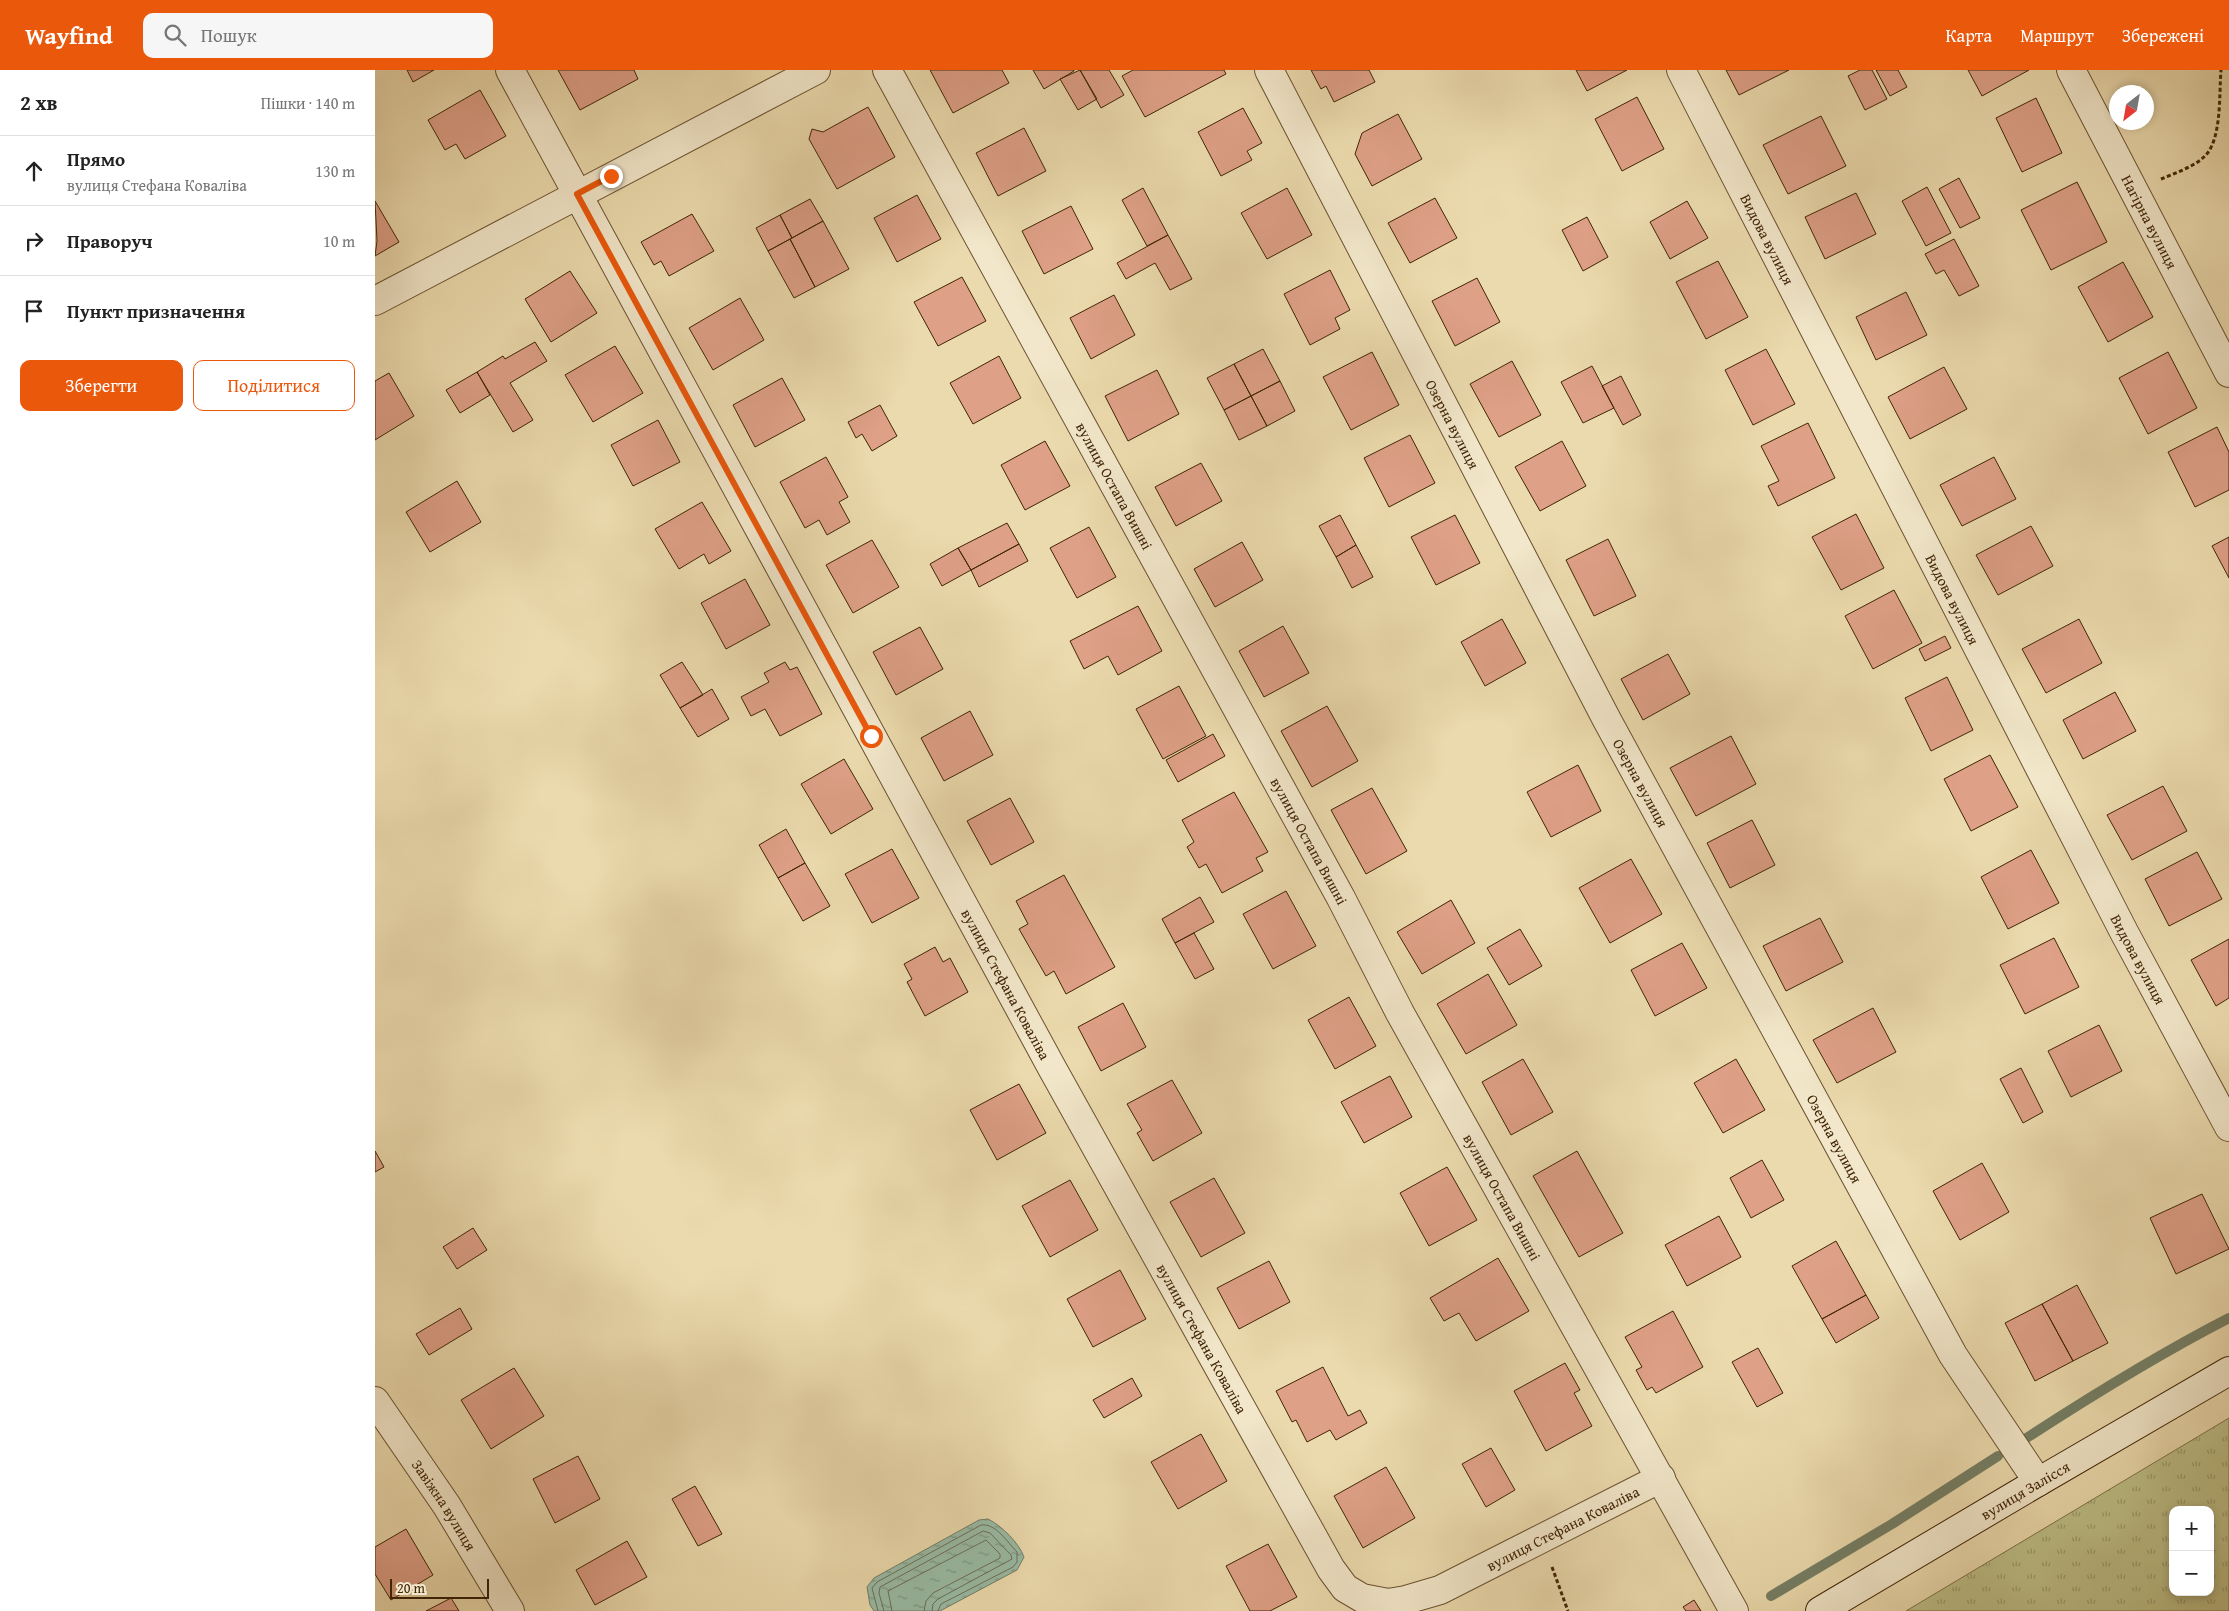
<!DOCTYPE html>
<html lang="uk">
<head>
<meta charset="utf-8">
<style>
  :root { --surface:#fff; --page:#f6f6f6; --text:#222; --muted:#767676; --line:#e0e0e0; --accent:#ea580c }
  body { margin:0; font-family:"Gentium Book Plus",serif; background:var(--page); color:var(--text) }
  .controls { position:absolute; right:15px; bottom:15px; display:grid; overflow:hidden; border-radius:10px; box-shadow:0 2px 8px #0003 }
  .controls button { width:45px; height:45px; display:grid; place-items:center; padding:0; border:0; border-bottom:1px solid var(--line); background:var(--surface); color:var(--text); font:25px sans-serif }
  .compass { position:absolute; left:1734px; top:15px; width:45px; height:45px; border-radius:50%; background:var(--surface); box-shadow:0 2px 8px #0003; rotate:211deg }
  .scale { position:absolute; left:15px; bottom:12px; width:99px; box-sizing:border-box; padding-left:5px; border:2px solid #402506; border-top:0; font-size:14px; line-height:18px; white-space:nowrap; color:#402506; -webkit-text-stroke:4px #f2e7ca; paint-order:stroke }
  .stop { position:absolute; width:15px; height:15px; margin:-11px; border:4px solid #ea580c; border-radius:50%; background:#fff }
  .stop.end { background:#ea580c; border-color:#fff; box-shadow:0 1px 5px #0008 }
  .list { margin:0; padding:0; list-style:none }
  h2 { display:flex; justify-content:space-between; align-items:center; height:65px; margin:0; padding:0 20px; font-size:21px }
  h2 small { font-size:16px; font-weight:400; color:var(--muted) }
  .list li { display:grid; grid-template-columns:32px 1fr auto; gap:15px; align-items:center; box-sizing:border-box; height:70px; padding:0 20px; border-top:1px solid var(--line) }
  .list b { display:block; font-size:19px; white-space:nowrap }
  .list p { margin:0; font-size:16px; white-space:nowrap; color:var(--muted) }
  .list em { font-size:16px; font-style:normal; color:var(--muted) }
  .actions { display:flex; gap:10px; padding:15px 20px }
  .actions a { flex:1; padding:11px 0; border:1px solid var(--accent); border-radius:10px; text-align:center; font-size:18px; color:var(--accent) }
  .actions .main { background:var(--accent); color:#fff }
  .icon { flex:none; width:28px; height:28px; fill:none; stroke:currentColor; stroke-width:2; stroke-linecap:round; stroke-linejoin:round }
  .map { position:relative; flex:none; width:1854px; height:1541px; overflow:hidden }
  header { display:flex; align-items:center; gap:30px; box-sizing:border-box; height:70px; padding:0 25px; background:var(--accent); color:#fff }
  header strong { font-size:24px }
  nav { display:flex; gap:28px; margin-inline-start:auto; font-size:18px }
  .search { width:350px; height:45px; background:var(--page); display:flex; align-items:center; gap:12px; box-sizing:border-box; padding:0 18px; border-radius:10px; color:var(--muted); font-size:19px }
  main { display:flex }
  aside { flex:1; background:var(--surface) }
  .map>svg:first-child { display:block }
  .park { fill:url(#park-tufts); stroke:#7e7246; fill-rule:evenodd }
  .water { fill:url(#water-ripples); stroke:#757f66 }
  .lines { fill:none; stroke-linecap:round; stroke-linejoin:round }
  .shore { stroke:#6c7056; stroke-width:1 }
  .stream { stroke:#757f66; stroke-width:10 }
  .building { fill:#dea087; stroke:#402506 }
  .minor-casing { stroke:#6b5230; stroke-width:30 }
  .secondary-casing { stroke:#402506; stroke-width:30 }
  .path { stroke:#402506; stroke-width:3; stroke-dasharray:4 2.5; stroke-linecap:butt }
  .minor { stroke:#f2e7ca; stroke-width:28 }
  .secondary { stroke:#f2e7ca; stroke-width:28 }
  .route { stroke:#ea580c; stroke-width:6 }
  .labels { text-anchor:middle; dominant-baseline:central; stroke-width:4; stroke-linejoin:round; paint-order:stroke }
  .street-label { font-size:15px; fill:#402506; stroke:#f2e7ca }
</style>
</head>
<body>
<header>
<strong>Wayfind</strong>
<div class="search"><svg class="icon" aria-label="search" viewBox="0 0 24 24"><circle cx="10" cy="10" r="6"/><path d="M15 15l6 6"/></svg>Пошук</div>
<nav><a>Карта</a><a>Маршрут</a><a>Збережені</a></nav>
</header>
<main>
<aside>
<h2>2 хв<small>Пішки · 140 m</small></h2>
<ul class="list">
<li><svg class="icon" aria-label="ahead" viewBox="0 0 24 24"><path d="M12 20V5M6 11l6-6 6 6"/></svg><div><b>Прямо</b><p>вулиця Стефана Коваліва</p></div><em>130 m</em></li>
<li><svg class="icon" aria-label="right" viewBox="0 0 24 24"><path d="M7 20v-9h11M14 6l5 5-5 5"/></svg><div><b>Праворуч</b></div><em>10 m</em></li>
<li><svg class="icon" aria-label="arrive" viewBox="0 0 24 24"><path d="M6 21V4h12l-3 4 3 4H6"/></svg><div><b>Пункт призначення</b></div></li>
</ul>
<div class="actions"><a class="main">Зберегти</a><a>Поділитися</a></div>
</aside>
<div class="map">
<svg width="1854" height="1541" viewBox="0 0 1854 1541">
  <defs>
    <pattern id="park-tufts" width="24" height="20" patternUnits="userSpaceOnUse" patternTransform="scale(1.25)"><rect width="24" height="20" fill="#bdbe86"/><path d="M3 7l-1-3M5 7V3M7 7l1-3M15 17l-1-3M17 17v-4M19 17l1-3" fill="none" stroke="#9b9a6c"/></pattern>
    <pattern id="water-ripples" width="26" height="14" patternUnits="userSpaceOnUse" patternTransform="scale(1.25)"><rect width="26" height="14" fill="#99bba6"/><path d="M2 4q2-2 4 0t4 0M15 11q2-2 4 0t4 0" fill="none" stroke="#7e9885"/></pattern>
  </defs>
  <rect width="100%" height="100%" fill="#ebdaad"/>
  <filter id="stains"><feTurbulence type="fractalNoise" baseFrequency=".004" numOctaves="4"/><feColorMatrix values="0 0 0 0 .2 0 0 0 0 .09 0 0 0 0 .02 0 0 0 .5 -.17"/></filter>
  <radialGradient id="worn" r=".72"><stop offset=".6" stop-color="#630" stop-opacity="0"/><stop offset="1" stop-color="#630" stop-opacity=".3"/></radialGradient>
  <path class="park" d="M1854,1348V1541H1531ZM1798,1440H1835V1522H1798Z"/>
  <path class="water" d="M613,1449C627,1456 644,1473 649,1487L642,1500L565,1541H499L495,1535L492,1517L499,1508L604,1450Z"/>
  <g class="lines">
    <path class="shore" d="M503,1541L497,1518L502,1512L606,1455C621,1453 632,1472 642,1482V1492L638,1497L566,1534L563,1541
      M509,1541L504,1523L505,1517L608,1461L615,1463L636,1485L637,1489L563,1529L558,1534L557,1541
      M517,1541L513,1521L611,1470L625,1484V1488L558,1523L551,1531L549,1541"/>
    <path class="stream" d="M1650,1369C1716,1326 1784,1284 1854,1248
      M1396,1526L1517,1454L1623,1386"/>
  </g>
  <path class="building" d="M32,0H59L38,12Z
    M183,0H259L263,9L205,40Z
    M555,0H627L634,13L578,43Z
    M658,0H699V1L669,19Z
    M705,0L722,29L703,40L685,9Z
    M705,0H734L749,25L726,38Z
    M758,0H849L851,4L770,47L747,6Z
    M936,0H994L1000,12L959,32L951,16L946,19Z
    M1201,0H1252L1212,21Z
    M1351,0H1414L1364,25Z
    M1485,0H1497L1512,29L1490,40L1473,6Z
    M1501,0H1523L1532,17L1515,26Z
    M1593,0H1654L1607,26Z
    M105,20L131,66L90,89L81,74L70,80L53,50Z
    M1262,27L1289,79L1247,101L1220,49Z
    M1661,28L1687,83L1647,102L1621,48Z
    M493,37L520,87L462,119L434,69L437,59L448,62Z
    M868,38L887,73L872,81L877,90L846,106L823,62Z
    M1023,44L1047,89L997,116L980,84L987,63Z
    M1446,46L1471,96L1413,124L1388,75Z
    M649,58L671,101L623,126L601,83Z
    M1584,108L1605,148L1585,158L1564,119Z
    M1702,112L1732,172L1676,200L1646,140Z
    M1552,117L1576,163L1551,176L1527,131Z
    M768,118L793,165L772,176L747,130Z
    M912,118L937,165L892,189L866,143Z
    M1481,123L1501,164L1450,189L1430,147Z
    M542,125L566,169L522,192L499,148Z
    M1060,128L1082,168L1035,193L1013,153Z
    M435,129L448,151L417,168L405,145Z
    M0,131L24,172L0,186L2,171Z
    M1312,131L1333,168L1295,189L1275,152Z
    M696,136L718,179L669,204L647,161Z
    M317,144L339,181L294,206L286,191L279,195L266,172Z
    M405,145L417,168L393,181L381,158Z
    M1212,147L1233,187L1208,201L1187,160Z
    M448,151L474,199L440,217L415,169Z
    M793,165L817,209L795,220L780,193L751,209L742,193Z
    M415,169L440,217L419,228L393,181Z
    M1579,169L1604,216L1584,226L1569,200L1561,204L1550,184Z
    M1343,191L1373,247L1331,269L1301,212Z
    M1748,192L1778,247L1733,272L1703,217Z
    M955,200L975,240L960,248L965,259L935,275L909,224Z
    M195,201L222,243L176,272L150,229Z
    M587,207L611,251L563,276L539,232Z
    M1102,208L1125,252L1080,276L1057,231Z
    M1531,222L1552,265L1501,290L1481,247Z
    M739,225L760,265L716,289L695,248Z
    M365,228L389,270L338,300L314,258Z
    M160,272L172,291L135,313L158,350L138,362L102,302L128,286L130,289Z
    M240,276L268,323L218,352L190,305Z
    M888,279L905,311L876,326L859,294Z
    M1391,279L1420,334L1378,355L1350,300Z
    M997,282L1024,335L976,360L948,307Z
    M1793,282L1822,338L1773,364L1744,308Z
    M624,286L646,328L598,354L575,313Z
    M1137,291L1166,345L1124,367L1095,314Z
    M859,294L876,326L849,340L832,308Z
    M1217,296L1239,338L1208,353L1186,312Z
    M1569,297L1592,339L1535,369L1513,327Z
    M782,300L804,344L753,371L730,326Z
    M102,302L115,325L85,343L71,320Z
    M14,303L39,346L0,370V311Z
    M1246,306L1266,345L1248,355L1227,316Z
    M407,308L430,350L380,377L358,335Z
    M905,311L920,341L892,356L876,326Z
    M876,326L892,356L864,370L849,340Z
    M505,335L522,366L497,381L487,364L481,368L473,352Z
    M283,350L305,392L258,416L236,375Z
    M1433,353L1460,408L1403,436L1393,416L1404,411L1386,376Z
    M1842,357L1854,382V420L1820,437L1793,382Z
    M1035,365L1060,413L1014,437L989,388Z
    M670,371L695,416L650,440L626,395Z
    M1187,371L1211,416L1165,441L1140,397Z
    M451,387L473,427L464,432L475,452L452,465L444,450L430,458L405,412Z
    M1619,387L1641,429L1587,456L1565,415Z
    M826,393L847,431L801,456L780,417Z
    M82,411L106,452L55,482L31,442Z
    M327,432L356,481L334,494L329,484L304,499L280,459Z
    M1481,444L1509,498L1466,520L1437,467Z
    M965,445L981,475L961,487L944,456Z
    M1080,445L1105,493L1061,515L1036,467Z
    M632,453L644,474L596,500L583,478Z
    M1656,456L1678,496L1623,525L1601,485Z
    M714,457L741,507L702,528L675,478Z
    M1854,467V508L1837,476Z
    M1233,469L1261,526L1219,546L1191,490Z
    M497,470L524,517L478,543L451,495Z
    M867,472L888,510L840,537L819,499Z
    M644,474L653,491L604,517L596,500Z
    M981,475L998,507L977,518L961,487Z
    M583,478L596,500L567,516L555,494Z
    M370,509L395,555L351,579L326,533Z
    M1519,520L1547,573L1498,599L1470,546Z
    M763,536L787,581L743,605L733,586L709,599L695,571Z
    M1127,549L1151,593L1110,616L1086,572Z
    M1704,549L1727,593L1671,623L1647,579Z
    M908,556L934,603L889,627L864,581Z
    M545,557L568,599L521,625L498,582Z
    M1570,566L1576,578L1550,591L1544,579Z
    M1293,584L1315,624L1268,650L1246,609Z
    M307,592L328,625L305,638L285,605Z
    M410,592L415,600L422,597L447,644L405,666L390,639L376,646L366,627L394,612L389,603Z
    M1572,607L1598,660L1556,681L1530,628Z
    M804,616L831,666L788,689L761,639Z
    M337,619L354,649L323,667L305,638Z
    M1740,622L1761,661L1708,689L1688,650Z
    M952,636L983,691L937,717L906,661Z
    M595,641L618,685L569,711L546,668Z
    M838,664L850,686L803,712L791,690Z
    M1356,666L1381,714L1321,746L1295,698Z
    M1615,685L1643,737L1596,761L1569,709Z
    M469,689L498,739L456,764L426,714Z
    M1203,695L1226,741L1176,767L1152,722Z
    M1788,716L1812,761L1757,790L1732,745Z
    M997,718L1032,781L991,804L956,740Z
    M859,722L893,782L881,788L888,801L847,823L831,794L824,798L812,777L819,772L807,750Z
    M635,728L659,772L616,795L592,751Z
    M1377,750L1400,795L1355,818L1332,773Z
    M411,759L430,793L403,808L384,775Z
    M517,779L544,828L497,853L470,804Z
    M1656,780L1684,833L1633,859L1606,807Z
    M1822,782L1847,829L1794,856L1770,809Z
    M1256,789L1287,844L1235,873L1204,818Z
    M430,793L455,836L428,851L403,808Z
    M689,805L740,897L691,924L679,901L671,906L644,859L653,854L641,831Z
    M911,821L941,876L898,899L868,844Z
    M825,827L839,852L800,873L787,849Z
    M1076,830L1100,873L1047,904L1022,862Z
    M1445,848L1468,892L1411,921L1388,876Z
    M1145,859L1167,896L1134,915L1112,878Z
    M819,863L839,899L820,909L800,873Z
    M1679,868L1704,917L1650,944L1625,895Z
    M1854,869V928L1841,936L1816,890Z
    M1307,873L1332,918L1280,946L1256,900Z
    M560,877L568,892L575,888L593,922L550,946L532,912L537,909L529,894Z
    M1113,904L1142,955L1091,984L1062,934Z
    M974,927L1001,976L960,999L933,950Z
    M748,933L771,977L726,1001L703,957Z
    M1498,938L1521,982L1462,1013L1438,970Z
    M1724,955L1747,1001L1696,1027L1673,981Z
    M1148,989L1178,1042L1136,1065L1107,1012Z
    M1361,989L1390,1040L1348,1063L1319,1013Z
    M1646,998L1668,1042L1648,1053L1625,1009Z
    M1015,1006L1037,1047L989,1073L966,1032Z
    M797,1010L827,1063L778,1091L762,1063L767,1060L752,1034Z
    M644,1014L671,1063L622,1090L595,1040Z
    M0,1081L9,1097L0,1102Z
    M1202,1081L1248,1163L1204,1187L1158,1106Z
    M1387,1090L1409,1130L1376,1148L1355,1108Z
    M1607,1093L1634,1142L1585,1170L1558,1121Z
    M1072,1097L1102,1150L1054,1176L1025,1123Z
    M839,1108L870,1163L826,1187L795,1132Z
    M695,1110L723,1160L675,1187L647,1136Z
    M1827,1124L1854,1179L1801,1204L1775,1148Z
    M1344,1146L1366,1187L1312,1216L1290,1175Z
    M98,1158L112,1180L82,1199L68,1177Z
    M1461,1171L1491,1225L1447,1249L1417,1196Z
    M1123,1188L1154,1241L1101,1271L1084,1243L1069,1251L1055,1228Z
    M894,1191L915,1232L864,1259L842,1218Z
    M745,1200L771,1249L718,1277L692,1229Z
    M1702,1215L1733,1273L1698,1291L1667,1234Z
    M1491,1225L1504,1248L1461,1273L1447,1249Z
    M1667,1234L1698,1291L1660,1311L1630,1253Z
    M85,1238L97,1259L54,1285L41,1264Z
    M1298,1241L1328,1297L1281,1323L1277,1317L1272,1320L1261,1300L1267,1297L1250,1267Z
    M1383,1278L1408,1323L1382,1337L1357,1292Z
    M1190,1293L1205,1320L1199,1323L1217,1356L1171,1381L1139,1321Z
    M948,1297L973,1346L985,1340L992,1353L961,1370L955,1360L932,1372L921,1350L917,1352L901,1321Z
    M139,1298L169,1346L116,1379L86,1330Z
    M757,1308L767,1326L729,1348L718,1330Z
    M826,1364L852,1411L803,1439L776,1392Z
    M1116,1378L1140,1420L1111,1437L1087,1394Z
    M203,1386L225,1429L180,1453L158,1409Z
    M1011,1397L1040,1448L988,1478L959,1426Z
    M320,1416L347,1464L323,1476L297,1429Z
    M31,1459L58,1505L16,1530L0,1504V1477Z
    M252,1471L272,1507L220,1535L201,1500Z
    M893,1474L922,1527L895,1541H875L851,1496Z
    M76,1528L84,1541H51Z
    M1319,1530L1326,1541H1311L1308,1537Z"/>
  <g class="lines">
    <defs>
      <g id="minor">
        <path id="s1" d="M135,0L677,998L956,1499L970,1518L987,1528L1013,1533L1031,1530L1065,1520L1286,1408"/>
        <path id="s2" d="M512,0L966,828L1025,943L1359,1541"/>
        <path id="s3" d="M894,0L1232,650L1578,1285L1663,1412"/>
        <path id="s4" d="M1306,0L1749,862L1854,1057"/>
        <path id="s5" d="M1696,0L1854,303"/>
        <path d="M0,231L441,0"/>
        <path id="s6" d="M0,1331L72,1436L135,1541"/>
      </g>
      <g id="secondary">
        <path id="s7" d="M1445,1541L1663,1412L1854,1301"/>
      </g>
    </defs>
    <use href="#minor" class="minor-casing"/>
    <use href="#secondary" class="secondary-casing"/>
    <path class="path" d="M1786,109C1800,103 1819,97 1830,86C1847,69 1844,24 1846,0
      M1177,1497L1193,1541"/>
    <use href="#minor" class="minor"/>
    <use href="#secondary" class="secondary"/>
  </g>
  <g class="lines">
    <path class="route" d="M236,106L202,124L496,666"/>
  </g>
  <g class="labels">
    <g class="street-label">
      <text stroke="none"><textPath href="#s5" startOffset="171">Нагірна вулиця</textPath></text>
      <text stroke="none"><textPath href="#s4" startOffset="190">Видова вулиця</textPath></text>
      <text stroke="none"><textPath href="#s3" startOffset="399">Озерна вулиця</textPath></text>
      <text stroke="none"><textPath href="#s2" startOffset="474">вулиця Остапа Вишні</textPath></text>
      <text stroke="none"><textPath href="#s4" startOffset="595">Видова вулиця</textPath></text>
      <text stroke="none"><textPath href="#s3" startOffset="804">Озерна вулиця</textPath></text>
      <text stroke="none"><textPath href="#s2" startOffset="879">вулиця Остапа Вишні</textPath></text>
      <text stroke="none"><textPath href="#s4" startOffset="1000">Видова вулиця</textPath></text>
      <text stroke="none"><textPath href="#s1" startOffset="1040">вулиця Стефана Коваліва</textPath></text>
      <text stroke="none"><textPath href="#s3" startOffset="1209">Озерна вулиця</textPath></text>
      <text stroke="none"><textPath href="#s2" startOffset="1284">вулиця Остапа Вишні</textPath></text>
      <text stroke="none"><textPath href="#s1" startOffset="1445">вулиця Стефана Коваліва</textPath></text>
      <text stroke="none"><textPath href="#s7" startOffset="238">вулиця Залісся</textPath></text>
      <text stroke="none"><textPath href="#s6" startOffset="125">Завіжна вулиця</textPath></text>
      <text stroke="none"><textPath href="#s1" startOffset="1970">вулиця Стефана Коваліва</textPath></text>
    </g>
  </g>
  <rect width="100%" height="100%" filter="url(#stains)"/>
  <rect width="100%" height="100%" fill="url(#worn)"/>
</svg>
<div class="controls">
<button>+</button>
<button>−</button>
</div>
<svg class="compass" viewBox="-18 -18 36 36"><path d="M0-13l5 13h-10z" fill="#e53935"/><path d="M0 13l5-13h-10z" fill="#767676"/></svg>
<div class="scale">20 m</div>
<div class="stop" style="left:496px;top:666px"></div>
<div class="stop end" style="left:236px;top:106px"></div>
</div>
</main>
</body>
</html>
